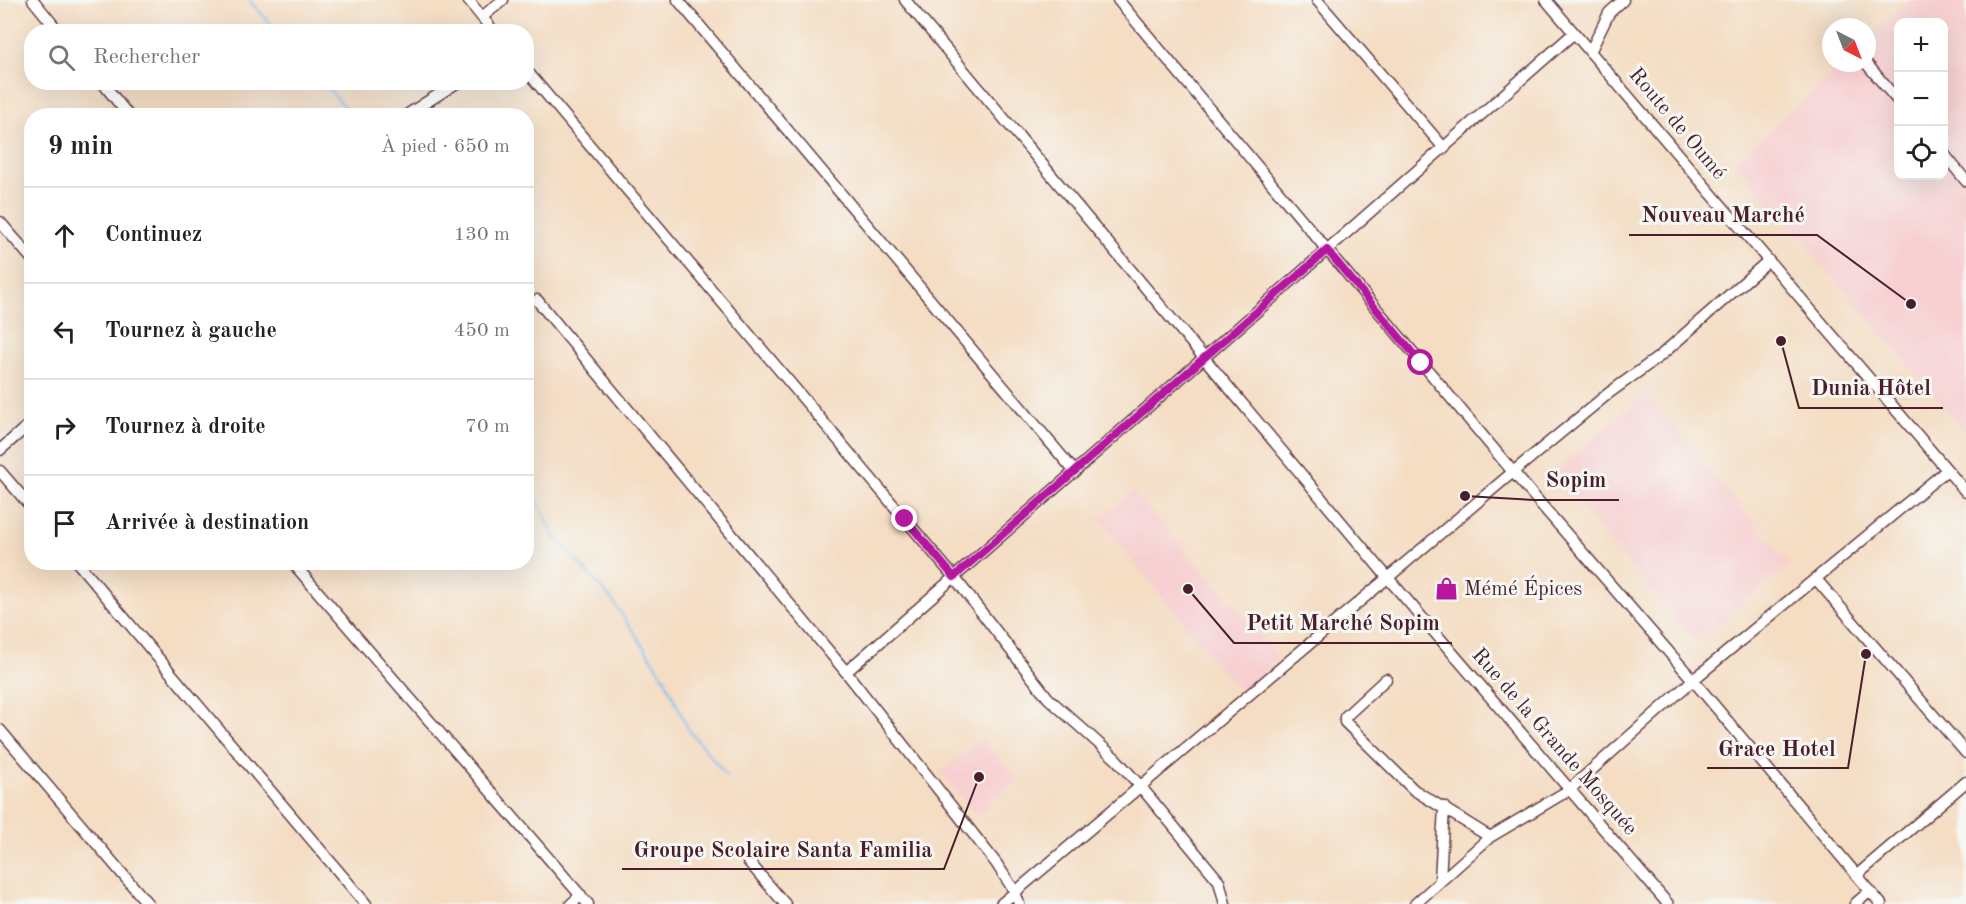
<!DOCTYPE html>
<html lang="fr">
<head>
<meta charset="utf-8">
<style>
  :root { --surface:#fff; --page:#f2f2f2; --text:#222; --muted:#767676; --line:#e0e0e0 }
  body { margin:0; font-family:"Old Standard TT",serif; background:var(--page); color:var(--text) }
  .controls { position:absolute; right:18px; top:18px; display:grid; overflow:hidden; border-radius:12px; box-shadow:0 6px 24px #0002 }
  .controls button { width:54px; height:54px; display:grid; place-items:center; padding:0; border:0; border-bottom:2px solid var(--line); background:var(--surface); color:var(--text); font:30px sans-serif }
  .compass { position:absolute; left:1822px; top:18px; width:54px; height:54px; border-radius:50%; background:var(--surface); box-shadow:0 6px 24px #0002; rotate:138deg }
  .stop { position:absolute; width:18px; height:18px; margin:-14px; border:4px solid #b5179e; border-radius:50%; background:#fff }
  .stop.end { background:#b5179e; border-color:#fff; box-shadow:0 2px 6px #0008 }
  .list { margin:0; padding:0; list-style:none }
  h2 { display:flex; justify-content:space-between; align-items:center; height:78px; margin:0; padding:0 24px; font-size:26px }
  h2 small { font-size:20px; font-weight:400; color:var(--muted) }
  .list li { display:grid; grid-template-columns:39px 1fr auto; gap:18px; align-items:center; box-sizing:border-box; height:96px; padding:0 24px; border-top:2px solid var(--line) }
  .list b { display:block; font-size:22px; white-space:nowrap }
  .list em { font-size:20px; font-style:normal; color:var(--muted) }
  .icon { flex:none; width:33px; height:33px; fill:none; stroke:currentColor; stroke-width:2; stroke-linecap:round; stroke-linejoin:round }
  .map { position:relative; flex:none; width:1966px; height:904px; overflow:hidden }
  .search { position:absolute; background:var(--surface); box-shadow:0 6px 24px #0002; left:24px; top:24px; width:510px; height:66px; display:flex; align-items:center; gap:15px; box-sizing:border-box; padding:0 21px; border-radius:24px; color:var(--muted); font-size:22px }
  .panel { position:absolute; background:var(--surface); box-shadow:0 6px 24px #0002; left:24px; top:108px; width:510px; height:462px; border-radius:24px }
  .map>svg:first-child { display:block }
  .built { fill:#f7cfd1; fill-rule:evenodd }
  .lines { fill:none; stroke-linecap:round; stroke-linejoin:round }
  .stream { stroke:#7cbef2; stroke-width:2 }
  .minor-casing { stroke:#643c42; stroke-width:13 }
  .minor { stroke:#fff; stroke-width:10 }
  .route { stroke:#b5179e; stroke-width:8 }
  .labels { text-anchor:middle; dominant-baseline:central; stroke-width:6; stroke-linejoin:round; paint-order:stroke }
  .street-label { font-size:21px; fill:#4a1f2b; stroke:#f6f6f2 }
  .poi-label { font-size:21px; fill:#4a1f2b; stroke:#f6f6f2; text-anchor:start }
  .leader { fill:none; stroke:#4a1f2b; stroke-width:2 }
  .callout-dot { fill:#4a1f2b; stroke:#f6f6f2; stroke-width:2 }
  .callout-label { font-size:22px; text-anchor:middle; font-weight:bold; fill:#4a1f2b; stroke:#f6f6f2; stroke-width:6; stroke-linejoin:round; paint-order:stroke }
</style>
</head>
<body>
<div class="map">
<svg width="1966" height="904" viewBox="0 0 1966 904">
  <rect width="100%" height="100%" fill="#f6f6f2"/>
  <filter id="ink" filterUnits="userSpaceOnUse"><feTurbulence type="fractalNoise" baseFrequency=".0167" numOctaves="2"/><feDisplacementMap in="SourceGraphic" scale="12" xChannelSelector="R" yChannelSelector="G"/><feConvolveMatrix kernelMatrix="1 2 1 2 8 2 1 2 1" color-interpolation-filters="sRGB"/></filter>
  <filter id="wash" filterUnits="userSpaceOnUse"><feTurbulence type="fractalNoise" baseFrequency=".008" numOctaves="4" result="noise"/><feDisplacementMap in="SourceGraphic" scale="24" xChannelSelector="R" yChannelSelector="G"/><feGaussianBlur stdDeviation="1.35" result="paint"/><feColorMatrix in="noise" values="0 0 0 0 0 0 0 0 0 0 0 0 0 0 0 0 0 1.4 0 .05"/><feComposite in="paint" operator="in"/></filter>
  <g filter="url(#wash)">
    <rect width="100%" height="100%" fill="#f4ddc3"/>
    <path class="built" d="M1911,0H1966V433L1735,162L1843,63H1867V41ZM1898,22H1944V176H1898Z
      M1645,393L1789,564L1696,644L1553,474Z
      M1133,491L1280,658L1241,693L1099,520Z
      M982,738L1018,781L977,816L940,773Z"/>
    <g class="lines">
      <path class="stream" d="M249,0L278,32
        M323,82L352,116
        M526,485L542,509L554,536L612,600L664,677L688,729L727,776"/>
    </g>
  </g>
  <g filter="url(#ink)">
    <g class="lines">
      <defs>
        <path id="minor" d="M33,0L59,32
          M468,0L494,32
          M678,0L1075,472
          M905,0L1388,578L1668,904
          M1118,0L1513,472L1693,680L1881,904
          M1317,0L1444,148
          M1546,0L1966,492
          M482,17L503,0
          M1590,52L1609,13L1623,0
          M1866,63L1898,101
          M526,70L954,577L1048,698L1116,759L1141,787L1219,881L1225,904
          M102,82L129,116
          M405,116L458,82
          M1944,154L1966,181
          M0,222L32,259
          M537,300L846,672L996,863L1015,892L1019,904
          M0,450L32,422
          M0,471L32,508
          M77,562L366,904
          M292,562L588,904
          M1816,579L1966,753
          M846,672L1574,33
          M1386,679L1345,717V722L1414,790L1490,837
          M0,730L148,904
          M748,861L785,904
          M1857,875L1966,782
          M1440,880L1444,807
          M571,904L581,895
          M1001,904L1513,472L1609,393L1660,356L1768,261
          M1415,904L1490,837L1569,790L1693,680L1947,470
          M1855,904L1870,891"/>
      </defs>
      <use href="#minor" class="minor-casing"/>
      <use href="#minor" class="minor"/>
    </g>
  </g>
  <g class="lines" filter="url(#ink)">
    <path class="route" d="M905,519L954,577L1327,250L1421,363"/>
  </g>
  <defs>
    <symbol id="shop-bare" viewBox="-9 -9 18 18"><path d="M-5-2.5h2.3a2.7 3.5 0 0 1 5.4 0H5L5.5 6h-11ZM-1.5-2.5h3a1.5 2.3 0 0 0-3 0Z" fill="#b5179e" stroke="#f6f6f2" stroke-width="2.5" paint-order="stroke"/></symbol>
  </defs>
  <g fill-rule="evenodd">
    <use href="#shop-bare" x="1430" y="572" width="33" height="33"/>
  </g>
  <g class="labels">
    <g class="street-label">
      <text transform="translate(1677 124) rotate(50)">Route de Oumé</text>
      <text transform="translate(1554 742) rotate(49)">Rue de la Grande Mosquée</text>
    </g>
    <g class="poi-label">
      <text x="1464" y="589">Mémé Épices</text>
    </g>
  </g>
  <path class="leader" d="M1911 304L1817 235H1629M1781 341L1799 408H1943M1465 496L1534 500H1619M1188 589L1234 643H1452M1866 654L1848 768H1707M979 777L944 869H622"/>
  <g class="callout-dot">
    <circle cx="1911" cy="304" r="6"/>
    <circle cx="1781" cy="341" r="6"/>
    <circle cx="1465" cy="496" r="6"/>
    <circle cx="1188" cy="589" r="6"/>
    <circle cx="1866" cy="654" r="6"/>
    <circle cx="979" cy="777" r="6"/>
  </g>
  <g class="callout-label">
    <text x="1723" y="222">Nouveau Marché</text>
    <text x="1871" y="395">Dunia Hôtel</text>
    <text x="1576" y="487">Sopim</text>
    <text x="1343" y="630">Petit Marché Sopim</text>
    <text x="1777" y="756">Grace Hotel</text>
    <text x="783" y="857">Groupe Scolaire Santa Familia</text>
  </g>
</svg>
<div class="controls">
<button>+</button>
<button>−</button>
<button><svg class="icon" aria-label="locate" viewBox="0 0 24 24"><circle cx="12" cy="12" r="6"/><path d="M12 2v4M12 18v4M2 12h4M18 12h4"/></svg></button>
</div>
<svg class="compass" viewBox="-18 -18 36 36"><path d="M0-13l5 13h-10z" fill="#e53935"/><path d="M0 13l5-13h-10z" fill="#767676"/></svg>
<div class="stop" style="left:1421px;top:363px"></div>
<div class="stop end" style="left:905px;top:519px"></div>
<div class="search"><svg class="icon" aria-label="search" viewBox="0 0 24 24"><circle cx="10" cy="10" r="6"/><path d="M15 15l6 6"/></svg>Rechercher</div>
<section class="panel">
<h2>9 min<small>À pied · 650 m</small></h2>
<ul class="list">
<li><svg class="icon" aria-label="ahead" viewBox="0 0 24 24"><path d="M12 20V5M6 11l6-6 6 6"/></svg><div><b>Continuez</b></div><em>130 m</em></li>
<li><svg class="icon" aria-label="left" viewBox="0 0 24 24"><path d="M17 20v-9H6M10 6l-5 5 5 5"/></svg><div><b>Tournez à gauche</b></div><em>450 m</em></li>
<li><svg class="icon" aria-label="right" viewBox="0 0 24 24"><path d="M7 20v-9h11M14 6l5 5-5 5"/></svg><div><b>Tournez à droite</b></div><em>70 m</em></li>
<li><svg class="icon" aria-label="arrive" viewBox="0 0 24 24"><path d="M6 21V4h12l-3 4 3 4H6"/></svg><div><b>Arrivée à destination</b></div></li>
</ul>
</section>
</div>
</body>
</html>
